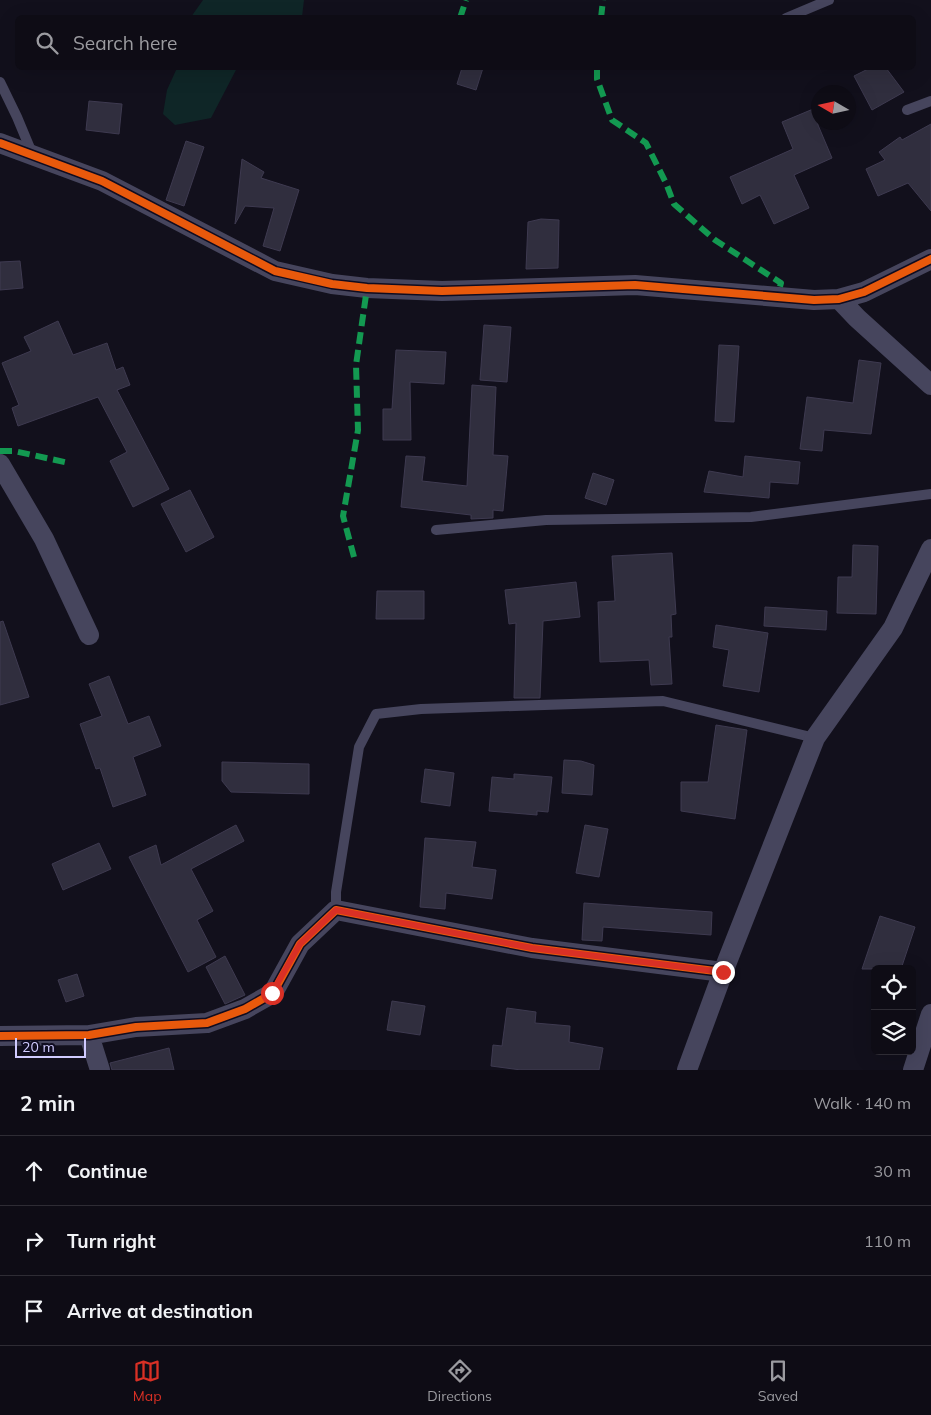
<!DOCTYPE html>
<html lang="en">
<head>
<meta charset="utf-8">
<style>
  :root { --surface:#0e0c15; --page:#1c1a22; --text:#f1f3f6; --muted:#9b9ba0; --line:#2e2c34; --accent:#d93025 }
  body { margin:0; font-family:Mulish,sans-serif; background:var(--page); color:var(--text) }
  .controls { position:absolute; right:15px; bottom:15px; display:grid; overflow:hidden; border-radius:8px; box-shadow:0 5px 20px #0002 }
  .controls button { width:45px; height:45px; display:grid; place-items:center; padding:0; border:0; border-bottom:1px solid var(--line); background:var(--surface); color:var(--text); font:25px sans-serif }
  .compass { position:absolute; left:811px; top:85px; width:45px; height:45px; border-radius:50%; background:var(--surface); box-shadow:0 5px 20px #0002; rotate:279deg }
  .scale { position:absolute; left:15px; bottom:12px; width:71px; box-sizing:border-box; padding-left:5px; border:2px solid #d0cbff; border-top:0; font-size:14px; line-height:18px; white-space:nowrap; color:#d0cbff; -webkit-text-stroke:4px #0f0c20; paint-order:stroke }
  .stop { position:absolute; width:15px; height:15px; margin:-11px; border:4px solid #d93025; border-radius:50%; background:#fff }
  .stop.end { background:#d93025; border-color:#fff; box-shadow:0 1px 5px #0008 }
  .list { margin:0; padding:0; list-style:none }
  h2 { display:flex; justify-content:space-between; align-items:center; height:65px; margin:0; padding:0 20px; font-size:21px }
  h2 small { font-size:16px; font-weight:400; color:var(--muted) }
  .list li { display:grid; grid-template-columns:32px 1fr auto; gap:15px; align-items:center; box-sizing:border-box; height:70px; padding:0 20px; border-top:1px solid var(--line) }
  .list b { display:block; font-size:19px; white-space:nowrap }
  .list em { font-size:16px; font-style:normal; color:var(--muted) }
  .icon { flex:none; width:28px; height:28px; fill:none; stroke:currentColor; stroke-width:2; stroke-linecap:round; stroke-linejoin:round }
  .map { position:relative; flex:none; width:931px; height:1070px; overflow:hidden }
  .search { position:absolute; background:var(--surface); box-shadow:0 5px 20px #0002; left:15px; right:15px; top:15px; height:55px; display:flex; align-items:center; gap:12px; box-sizing:border-box; padding:0 18px; border-radius:8px; color:var(--muted); font-size:19px }
  .sheet { height:275px; background:var(--surface) }
  nav { display:flex; justify-content:space-around; align-items:center; box-sizing:border-box; height:70px; border-top:1px solid var(--line); background:var(--surface); font-size:14px; color:var(--muted) }
  nav a { display:grid; justify-items:center; gap:2px }
  nav .on { color:var(--accent) }
  .map>svg:first-child { display:block }
  .green { fill:#0f2627 }
  .building { fill:#302e3e; stroke:#3e3a50 }
  .lines { fill:none; stroke-linecap:round; stroke-linejoin:round }
  .service { stroke:#46455d; stroke-width:10 }
  .minor { stroke:#46455d; stroke-width:20 }
  .quiet { stroke:#139951; stroke-width:6; stroke-dasharray:12 6; stroke-linecap:butt }
  .cycleway-casing { stroke:#0f0c20; stroke-width:11 }
  .cycleway { stroke:#e8590c; stroke-width:8 }
  .route { stroke:#d93025; stroke-width:6 }
</style>
</head>
<body>
<div class="map">
<svg width="931" height="1070" viewBox="0 0 931 1070">
  <rect width="100%" height="100%" fill="#12101c"/>
  <path class="green" d="M203,0H304L302,17H191Z
    M177,68H237L211,118L175,125L163,114L167,90Z"/>
  <path class="building" d="M462,68H483L476,90L457,84Z
    M870,68H886L904,92L872,110L854,76Z
    M89,101L122,104L119,134L86,130Z
    M818,107V125L832,158L794,175L809,208L774,224L760,195L742,204L730,177L793,149L782,122Z
    M931,124V211L908,183L878,196L866,169L885,160L879,152L900,137L902,140Z
    M186,141L204,147L184,206L166,200Z
    M242,159L264,172L261,178L299,190L280,251L263,246L274,208L245,206L235,224Z
    M541,219L559,220L558,268L526,269L528,222Z
    M20,261L23,288L0,290V262Z
    M58,321L73,355L107,343L116,370L123,367L130,385L117,390L169,489L133,507L110,461L127,452L98,397L18,426L12,408L19,405L2,363L31,351L24,337Z
    M484,325L511,327L507,382L480,380Z
    M719,345L739,346L734,422L715,421Z
    M396,350L446,352L444,384L410,382L411,440H383V409H392Z
    M859,360L881,363L871,434L824,430L822,451L800,449L807,397L853,403Z
    M472,385L496,387L493,455L508,456L503,511L493,510V518L471,519V515L401,507L406,456L425,457L422,481L467,486Z
    M745,456L800,462L798,484L770,482L769,498L704,492L709,471L743,477Z
    M593,473L614,480L606,505L585,498Z
    M190,490L214,537L186,552L161,504Z
    M853,545L878,546L876,614L837,613L838,577H852Z
    M672,553L676,614L671,615L672,637H669L672,684L651,685L649,660L600,662L598,602L615,601L612,556Z
    M576,582L580,617L543,621L540,698H514L516,623L509,624L505,590Z
    M377,591H424V619H376Z
    M765,607L827,611L826,630L764,626Z
    M3,621L29,697L0,705V622Z
    M716,625L768,633L759,692L723,686L729,650L713,647Z
    M109,676L128,724L149,716L161,746L133,757L146,795L113,807L100,768L96,769L80,724L102,716L89,684Z
    M716,725L747,730L735,819L681,811V782H708Z
    M564,760L581,761L594,765L592,795L562,793Z
    M222,762L309,764V794L231,792L222,781Z
    M425,769L454,773L450,806L421,802Z
    M514,774L552,777L548,812L537,811V815L489,811L492,777L514,779Z
    M236,825L244,841L191,869L213,911L197,920L216,957L188,972L129,857L156,845L161,865Z
    M585,825L608,829L599,877L576,873Z
    M425,838L476,842L472,867L496,870L492,899L446,893L445,909L420,907Z
    M99,843L111,869L63,890L52,864Z
    M584,903L712,912L711,935L603,927L602,941L582,940Z
    M880,916L915,927L901,969H862Z
    M225,956L245,995L225,1004L206,967Z
    M77,974L84,996L66,1002L58,980Z
    M392,1001L425,1006L420,1035L387,1030Z
    M507,1008L536,1012L535,1023L570,1026L569,1042L603,1048L599,1070H521L491,1066L493,1045L502,1046Z
    M169,1048L174,1070H112L110,1063Z"/>
  <g class="lines">
    <path class="service" d="M786,18L829,0
      M0,82L17,117L32,153
      M907,110L931,101
      M436,530L546,520L751,517L931,494
      M336,910V892L359,747L376,714L421,709L663,701L815,738"/>
    <path class="minor" d="M0,143L102,181L275,271L332,284L367,288L442,291L635,285L814,300L839,299L864,292L931,259
      M839,299L857,318L931,385
      M0,464L44,539L89,635
      M89,1035L100,1070
      M0,1036L89,1035L136,1027L207,1023L245,1009L273,993L300,944L336,910L532,948L723,972
      M687,1070L723,972L815,738L893,628L931,549
      M913,1070L931,1014"/>
    <path class="quiet" d="M460,18L466,0
      M601,18L603,0
      M597,68V79L612,120L646,143L666,183L674,204L715,240L781,283L777,297
      M0,451H14L69,463
      M354,557L343,516L358,430L356,365L367,288"/>
    <defs>
      <path id="cycleway" d="M0,143L102,181L275,271L332,284L367,288L442,291L635,285L814,300L839,299L864,292L931,259
        M0,1036L89,1035L136,1027L207,1023L245,1009L273,993L300,944L336,910L532,948L723,972"/>
    </defs>
    <use href="#cycleway" class="cycleway-casing"/>
    <use href="#cycleway" class="cycleway"/>
  </g>
  <g class="lines">
    <path class="route" d="M272,993L300,944L336,910L532,948L723,972"/>
  </g>
</svg>
<div class="controls">
<button><svg class="icon" aria-label="locate" viewBox="0 0 24 24"><circle cx="12" cy="12" r="6"/><path d="M12 2v4M12 18v4M2 12h4M18 12h4"/></svg></button>
<button><svg class="icon" aria-label="layers" viewBox="0 0 24 24"><path d="M12 4l9 5-9 5-9-5zM3 14l9 5 9-5"/></svg></button>
</div>
<svg class="compass" viewBox="-18 -18 36 36"><path d="M0-13l5 13h-10z" fill="#e53935"/><path d="M0 13l5-13h-10z" fill="#9b9ba0"/></svg>
<div class="scale">20 m</div>
<div class="stop" style="left:272px;top:993px"></div>
<div class="stop end" style="left:723px;top:972px"></div>
<div class="search"><svg class="icon" aria-label="search" viewBox="0 0 24 24"><circle cx="10" cy="10" r="6"/><path d="M15 15l6 6"/></svg>Search here</div>
</div>
<section class="sheet">
<h2>2 min<small>Walk · 140 m</small></h2>
<ul class="list">
<li><svg class="icon" aria-label="ahead" viewBox="0 0 24 24"><path d="M12 20V5M6 11l6-6 6 6"/></svg><div><b>Continue</b></div><em>30 m</em></li>
<li><svg class="icon" aria-label="right" viewBox="0 0 24 24"><path d="M7 20v-9h11M14 6l5 5-5 5"/></svg><div><b>Turn right</b></div><em>110 m</em></li>
<li><svg class="icon" aria-label="arrive" viewBox="0 0 24 24"><path d="M6 21V4h12l-3 4 3 4H6"/></svg><div><b>Arrive at destination</b></div></li>
</ul>
</section>
<nav>
<a class="on"><svg class="icon" aria-label="map" viewBox="0 0 24 24"><path d="M3 6l6-2 6 2 6-2v14l-6 2-6-2-6 2zM9 4v14M15 6v14"/></svg>Map</a>
<a><svg class="icon" aria-label="directions" viewBox="0 0 24 24"><path d="M12 3l9 9-9 9-9-9zM9 14v-3h6M13 9l2 2-2 2"/></svg>Directions</a>
<a><svg class="icon" aria-label="saved" viewBox="0 0 24 24"><path d="M7 4h10v16l-5-4-5 4z"/></svg>Saved</a>
</nav>
</body>
</html>
